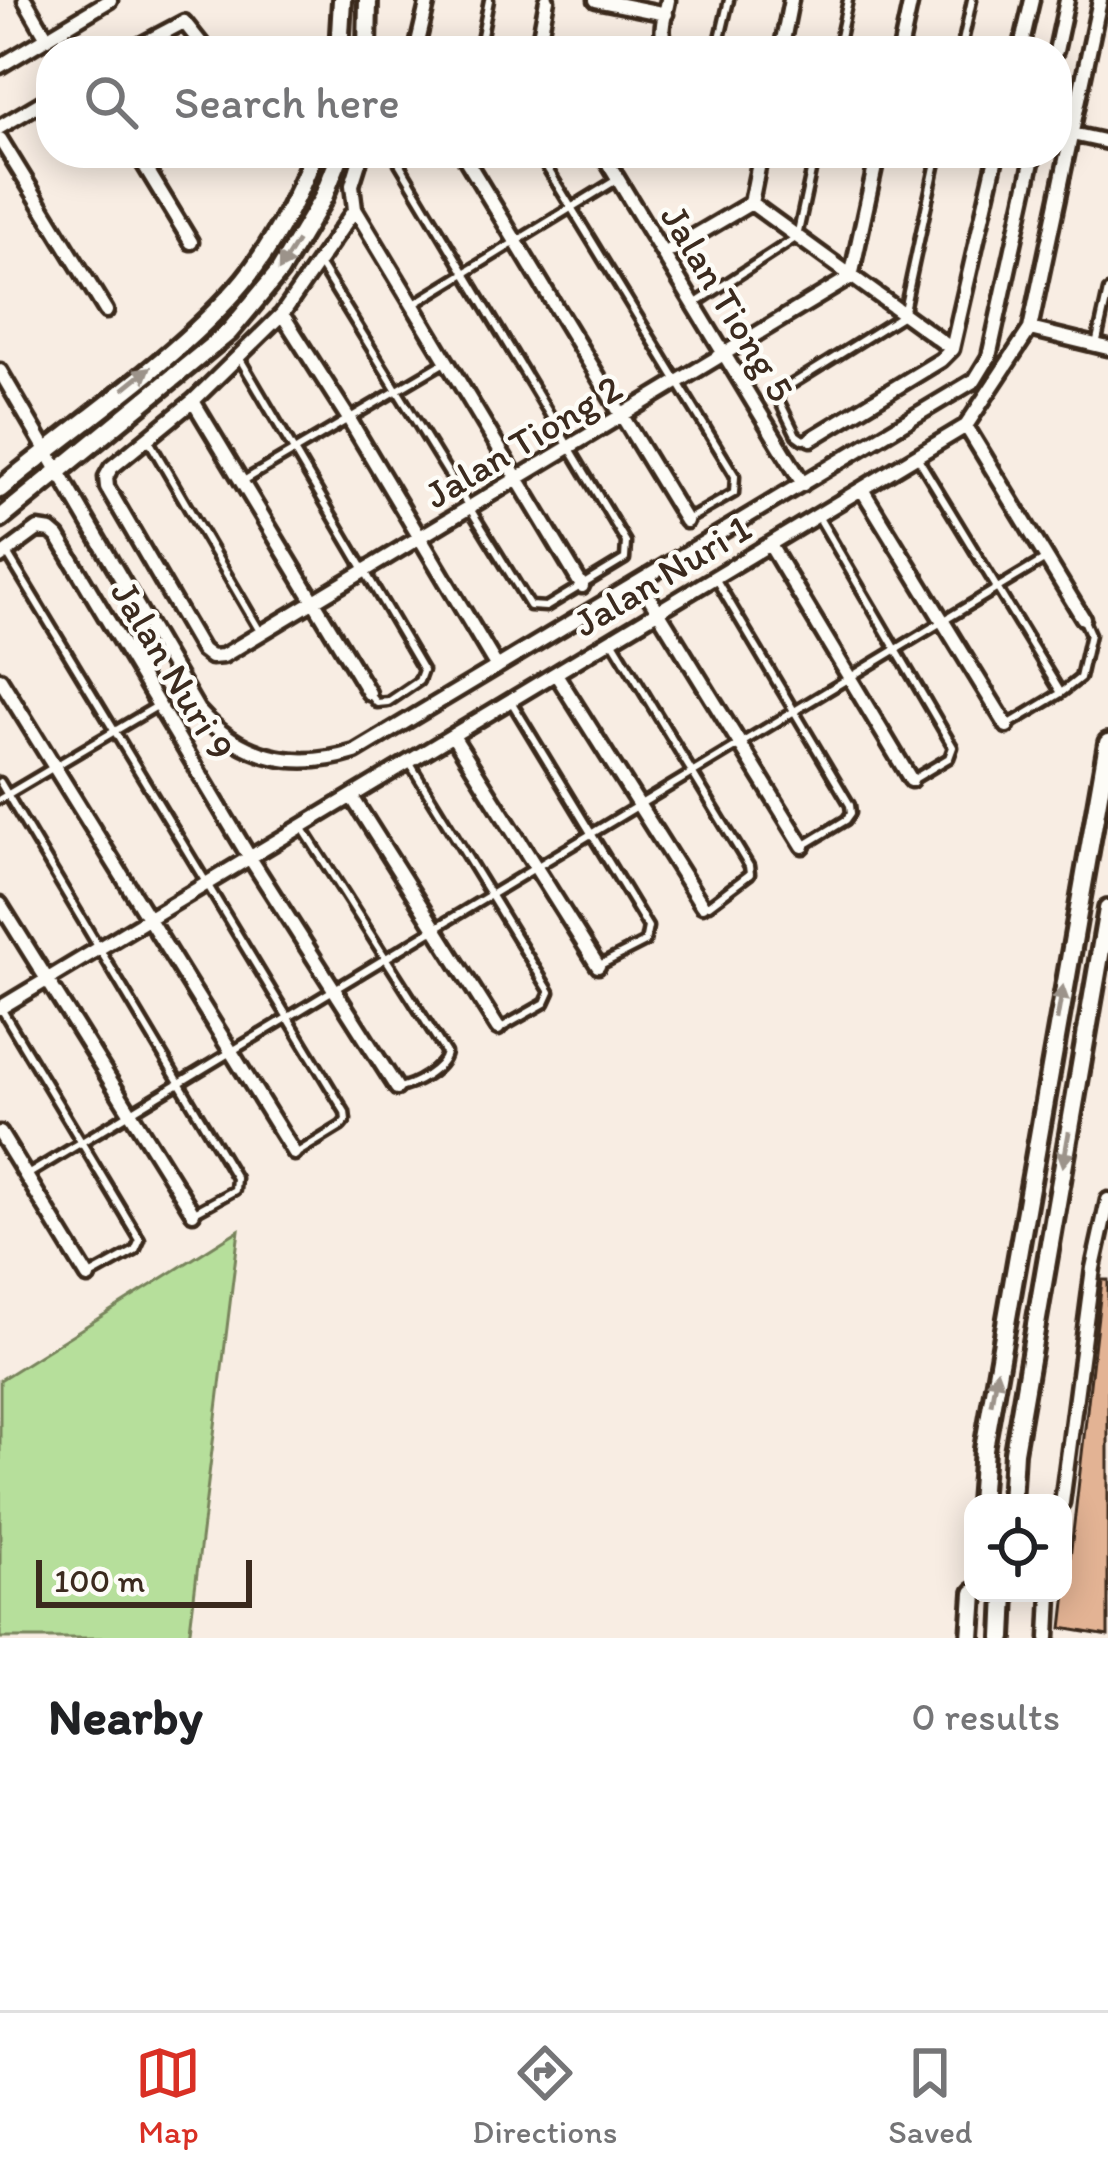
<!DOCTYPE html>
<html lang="en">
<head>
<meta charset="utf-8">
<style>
  :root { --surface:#fff; --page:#f2f2f2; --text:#202124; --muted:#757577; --line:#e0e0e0; --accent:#d93025 }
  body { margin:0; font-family:Itim,sans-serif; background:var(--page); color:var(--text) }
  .controls { position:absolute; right:36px; bottom:36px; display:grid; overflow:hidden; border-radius:24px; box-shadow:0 6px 30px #0003 }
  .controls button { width:108px; height:108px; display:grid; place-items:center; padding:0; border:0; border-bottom:3px solid var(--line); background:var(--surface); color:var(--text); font:60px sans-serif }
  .scale { position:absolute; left:36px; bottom:30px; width:216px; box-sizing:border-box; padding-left:12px; border:6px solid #3b2a1e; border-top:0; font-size:33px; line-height:42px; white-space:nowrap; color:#3b2a1e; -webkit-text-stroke:9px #fdfcf7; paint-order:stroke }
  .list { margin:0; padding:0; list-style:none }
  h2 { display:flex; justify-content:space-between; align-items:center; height:156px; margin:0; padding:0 48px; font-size:51px }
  h2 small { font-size:39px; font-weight:400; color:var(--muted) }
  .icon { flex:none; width:66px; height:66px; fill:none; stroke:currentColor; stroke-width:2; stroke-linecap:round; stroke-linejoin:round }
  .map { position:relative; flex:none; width:1108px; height:1638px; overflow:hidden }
  .search { position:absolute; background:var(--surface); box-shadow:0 6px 30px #0003; left:36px; right:36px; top:36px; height:132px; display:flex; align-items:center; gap:30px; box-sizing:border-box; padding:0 42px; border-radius:48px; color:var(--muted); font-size:45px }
  .sheet { height:372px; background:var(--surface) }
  nav { display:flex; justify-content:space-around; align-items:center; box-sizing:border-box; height:168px; border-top:3px solid var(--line); background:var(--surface); font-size:33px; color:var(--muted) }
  nav a { display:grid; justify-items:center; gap:6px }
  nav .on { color:var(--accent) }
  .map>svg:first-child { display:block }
  .green { fill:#b6df9b; stroke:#78845c; stroke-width:3 }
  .building { fill:#e3b394; stroke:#3b2a1e; stroke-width:3 }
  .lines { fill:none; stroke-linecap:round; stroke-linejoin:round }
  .lane-casing { stroke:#3b2a1e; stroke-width:15 }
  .street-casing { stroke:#3b2a1e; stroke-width:21 }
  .secondary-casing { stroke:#3b2a1e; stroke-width:26 }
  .lane { stroke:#fdfcf7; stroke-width:6 }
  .street { stroke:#fdfcf7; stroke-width:12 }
  .secondary { stroke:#fdfcf7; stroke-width:16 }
  .oneway { fill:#9c938a }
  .labels { text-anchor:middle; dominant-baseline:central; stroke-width:9; stroke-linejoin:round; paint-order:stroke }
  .street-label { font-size:39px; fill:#3b2a1e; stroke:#fdfcf7 }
</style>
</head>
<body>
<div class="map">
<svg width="1108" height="1638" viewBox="0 0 1108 1638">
  <rect width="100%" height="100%" fill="#f8ede3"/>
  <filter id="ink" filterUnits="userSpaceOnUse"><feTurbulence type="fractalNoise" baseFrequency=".00833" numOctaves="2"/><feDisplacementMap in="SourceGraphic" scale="24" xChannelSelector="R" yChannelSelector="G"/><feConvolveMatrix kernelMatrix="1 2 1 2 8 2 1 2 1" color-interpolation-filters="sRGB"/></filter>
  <g filter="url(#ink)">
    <path class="green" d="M239,1230L189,1638H0V1380Z"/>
    <path class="building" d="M1102,1280H1108V1636L1062,1628Z"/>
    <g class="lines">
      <defs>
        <path id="lane" d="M479,51L489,0
          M717,51L729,0
          M837,51L848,0
          M961,51L972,0
          M538,153L735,476L734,493L689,519
          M318,262L530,606L546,607L625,559L626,542L393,153
          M416,303L618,179
          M696,303L797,237L815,153
          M1096,345L1108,291
          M240,359L423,670L419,681L388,702L377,703L369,693
          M148,439L261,633
          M811,439L803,440L796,435L776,394L903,315L938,153
          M918,458L1061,693L1080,678L1090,634L1083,618
          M245,480L445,362
          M818,516L953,747L949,758L914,779
          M8,555L345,1112L346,1120L341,1126L297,1153
          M715,578L850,805L851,813L846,820L803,846
          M612,640L749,866L750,874L709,905H702
          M512,703L648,927L645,942L598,966
          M1008,725L1061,693
          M409,762L550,992L545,1003L501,1028
          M0,782L236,1178L235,1190L193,1213
          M0,799L157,706
          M302,827L446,1053C443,1069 414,1086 397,1088
          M2,1010L140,1240L135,1251L88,1277
          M29,1174L1044,560"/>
        <path id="street" d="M25,0L47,38
          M596,0L666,14
          M668,0C665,19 654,39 675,51
          M129,51L184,22L207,51
          M416,51L428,0
          M507,51L538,46
          M541,51L538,46L547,0
          M781,51L791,0
          M900,51L911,0
          M1020,51L1032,0
          M1056,51L1067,0
          M0,66L110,0
          M0,127L51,97
          M1072,134L1108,142
          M0,139L106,311
          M137,153L191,242
          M362,153L352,185L355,209L282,314L193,401L111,468L106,477L107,487L202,650L211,657L223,656L851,277L878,153
          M462,153L686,521
          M602,153L803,484
          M751,203L952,349
          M355,209L582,586
          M664,254L751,203L761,153
          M282,314L349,419L497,667
          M1030,329L1108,348
          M0,371L198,710C241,758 294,771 355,752L975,380L989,357L1034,153
          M193,401L369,693
          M966,426L1083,618
          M811,439L941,360L952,349L997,153
          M863,491L1007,726
          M770,545L911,780
          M0,557L38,529L51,531L58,537L250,858L397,1088
          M640,582L803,846
          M556,674L702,905
          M0,679L294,1153
          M453,736L598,966
          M352,797L498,1028
          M0,904L193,1213
          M0,1008L966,426L1030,329L1100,0
          M0,1133L88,1277
          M1062,1503L1093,1268L1108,1200
          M1048,1638L1050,1593"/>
        <path id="secondary" d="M339,51L342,0
          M367,51L368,0
          M0,489C76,425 170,364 236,290C269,253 297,200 314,153
          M0,519L229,332L279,272L323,198L341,153
          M980,1503L984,1449L1108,743
          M1011,1503L1014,1452L1108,909
          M971,1638L974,1593
          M1003,1638L1005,1593"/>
      </defs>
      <use href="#lane" class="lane-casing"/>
      <use href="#street" class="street-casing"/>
      <use href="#secondary" class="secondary-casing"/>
      <use href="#lane" class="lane"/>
      <use href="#street" class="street"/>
      <use href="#secondary" class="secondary"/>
    </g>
    <defs><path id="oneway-solid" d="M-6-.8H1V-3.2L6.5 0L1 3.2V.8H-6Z" transform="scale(3)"/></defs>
    <g class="oneway">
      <use href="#oneway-solid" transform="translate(288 256) rotate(122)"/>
      <use href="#oneway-solid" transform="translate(137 378) rotate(-39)"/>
      <use href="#oneway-solid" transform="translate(1060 1003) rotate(-80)"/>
      <use href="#oneway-solid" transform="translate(1066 1149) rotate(100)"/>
      <use href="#oneway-solid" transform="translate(994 1387) rotate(-80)"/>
    </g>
  </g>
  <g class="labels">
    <g class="street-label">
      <text transform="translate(728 303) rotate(59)">Jalan Tiong 5</text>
      <text transform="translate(523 441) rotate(-31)">Jalan Tiong 2</text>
      <text transform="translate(662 575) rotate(-31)">Jalan Nuri 1</text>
      <text transform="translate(173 670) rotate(59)">Jalan Nuri 9</text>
    </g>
  </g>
</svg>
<div class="controls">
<button><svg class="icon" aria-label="locate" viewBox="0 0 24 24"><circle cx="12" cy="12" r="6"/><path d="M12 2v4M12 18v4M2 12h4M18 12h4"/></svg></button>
</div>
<div class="scale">100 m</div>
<div class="search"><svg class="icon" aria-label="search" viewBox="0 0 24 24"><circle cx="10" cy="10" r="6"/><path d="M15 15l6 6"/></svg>Search here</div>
</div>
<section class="sheet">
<h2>Nearby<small>0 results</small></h2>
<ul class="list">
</ul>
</section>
<nav>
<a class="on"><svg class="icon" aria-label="map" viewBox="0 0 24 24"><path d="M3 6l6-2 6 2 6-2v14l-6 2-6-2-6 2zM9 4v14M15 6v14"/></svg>Map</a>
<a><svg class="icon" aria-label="directions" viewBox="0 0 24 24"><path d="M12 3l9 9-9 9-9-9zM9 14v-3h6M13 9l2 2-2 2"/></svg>Directions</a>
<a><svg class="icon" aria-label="saved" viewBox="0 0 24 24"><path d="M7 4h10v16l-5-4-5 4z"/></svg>Saved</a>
</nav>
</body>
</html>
